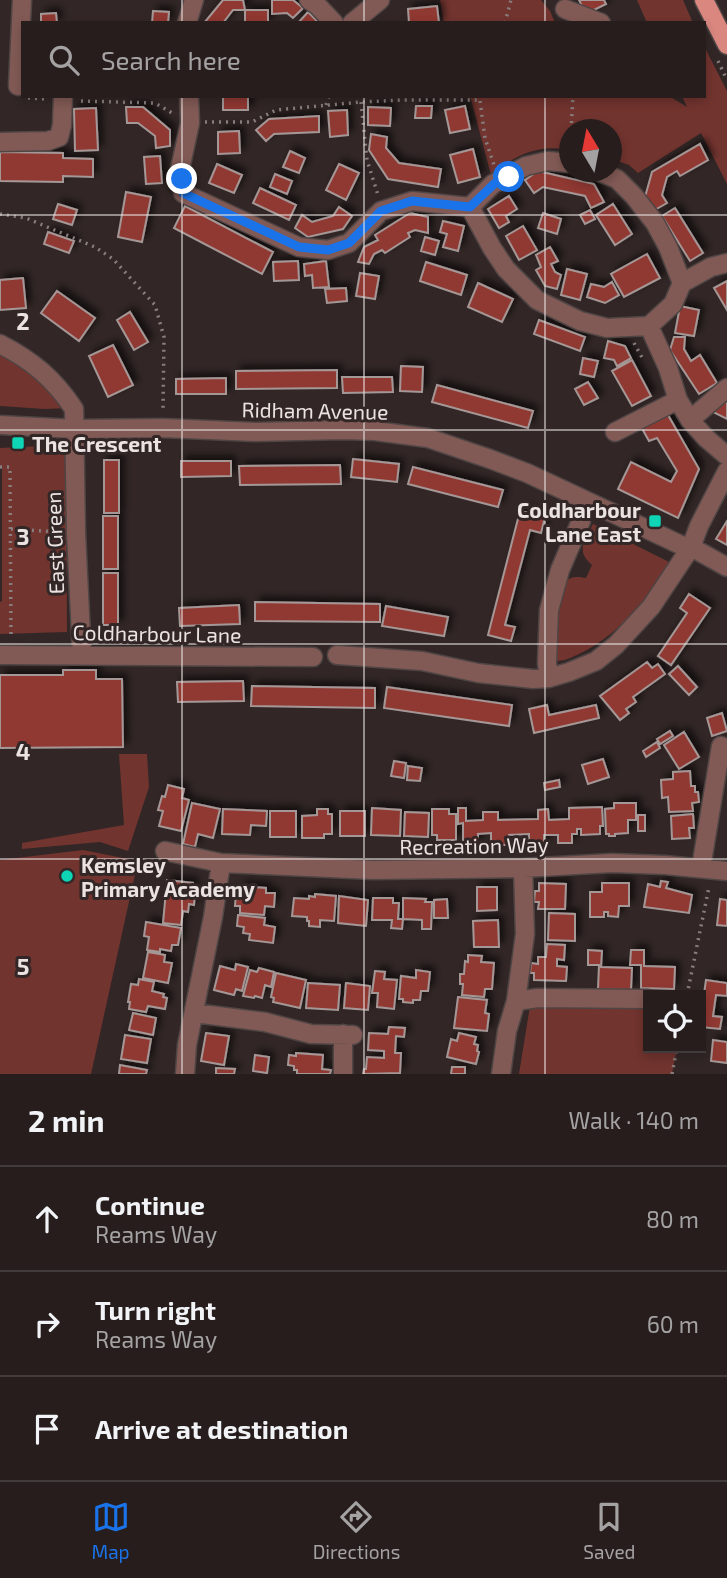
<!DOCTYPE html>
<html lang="en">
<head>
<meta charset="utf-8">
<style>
  :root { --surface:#261d1c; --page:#322a29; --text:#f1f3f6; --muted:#a4a2a3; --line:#423b3b; --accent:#1a73e8 }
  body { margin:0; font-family:"Exo 2",sans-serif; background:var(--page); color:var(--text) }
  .controls { position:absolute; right:21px; bottom:21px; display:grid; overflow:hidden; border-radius:0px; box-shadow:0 4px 10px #0003 }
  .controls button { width:63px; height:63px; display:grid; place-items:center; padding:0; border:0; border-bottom:2px solid var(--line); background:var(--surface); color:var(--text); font:35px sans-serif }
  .compass { position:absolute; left:559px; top:119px; width:63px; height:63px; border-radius:50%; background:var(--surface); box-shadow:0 4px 10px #0003; rotate:350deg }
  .stop { position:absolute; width:21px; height:21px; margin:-16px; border:5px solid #1a73e8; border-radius:50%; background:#fff }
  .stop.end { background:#1a73e8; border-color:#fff; box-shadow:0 2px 7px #0008 }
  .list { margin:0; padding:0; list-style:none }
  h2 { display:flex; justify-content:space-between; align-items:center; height:91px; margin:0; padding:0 28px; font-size:30px }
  h2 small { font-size:23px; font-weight:400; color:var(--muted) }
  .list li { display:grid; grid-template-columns:46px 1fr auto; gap:21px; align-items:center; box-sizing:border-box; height:105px; padding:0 28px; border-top:2px solid var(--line) }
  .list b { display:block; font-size:26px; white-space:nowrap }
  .list p { margin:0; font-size:23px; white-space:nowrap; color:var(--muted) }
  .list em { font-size:23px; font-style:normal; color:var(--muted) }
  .icon { flex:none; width:38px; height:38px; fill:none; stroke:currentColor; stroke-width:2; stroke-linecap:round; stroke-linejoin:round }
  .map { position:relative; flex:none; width:727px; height:1074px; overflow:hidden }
  .search { position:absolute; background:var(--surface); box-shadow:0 4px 10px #0003; left:21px; right:21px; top:21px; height:77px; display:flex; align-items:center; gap:18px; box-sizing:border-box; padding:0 24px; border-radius:0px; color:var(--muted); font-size:26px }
  .sheet { height:406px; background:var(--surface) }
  nav { display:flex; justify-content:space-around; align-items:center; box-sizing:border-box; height:98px; border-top:2px solid var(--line); background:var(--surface); font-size:19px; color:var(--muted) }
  nav a { display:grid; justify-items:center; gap:4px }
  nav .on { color:var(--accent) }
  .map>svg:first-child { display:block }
  .green { fill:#72342f }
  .building { fill:#903933; stroke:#a59796; stroke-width:2; filter:url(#shadow) }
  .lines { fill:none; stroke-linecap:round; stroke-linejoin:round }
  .minor-casing { stroke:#4f4544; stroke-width:21 }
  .major-casing { stroke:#4f4544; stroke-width:21 }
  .path { stroke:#877e7d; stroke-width:3.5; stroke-dasharray:2 5; stroke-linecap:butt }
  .minor { stroke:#825a55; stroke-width:18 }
  .major { stroke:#d9877f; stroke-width:18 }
  .route { stroke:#1a73e8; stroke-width:9 }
  .grid { fill:none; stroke:#eae3e2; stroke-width:2; stroke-opacity:0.55 }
  .poi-dot { fill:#0dd5b5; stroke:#322726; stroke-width:2.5 }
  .labels { text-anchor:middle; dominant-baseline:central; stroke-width:6; stroke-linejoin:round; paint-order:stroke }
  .street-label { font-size:21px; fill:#eae3e2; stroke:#322726 }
  .poi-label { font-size:21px; font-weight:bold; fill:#eae3e2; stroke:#322726; text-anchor:start }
  .grid-label { font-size:23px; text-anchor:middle; font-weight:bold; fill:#eae3e2; stroke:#322726; stroke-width:6; stroke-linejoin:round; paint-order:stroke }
</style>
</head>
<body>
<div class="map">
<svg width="727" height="1074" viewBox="0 0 727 1074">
  <defs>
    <filter id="shadow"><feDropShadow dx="5" dy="-5" stdDeviation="3.5" flood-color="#0009"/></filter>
  </defs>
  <rect width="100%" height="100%" fill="#322726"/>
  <path class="green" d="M440,0H541L550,11L555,23H444Z
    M637,0H683L693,23H647Z
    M704,46L727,91V184L701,133L638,173L629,165L612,159V130H570L569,150C537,144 516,155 491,175L471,99L454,96H669L687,107L682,96H704Z
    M0,353L28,368L68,408L45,409L0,406Z
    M66,445L67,632L0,634V602L2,601V468L0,467V448Z
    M593,524L669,562C651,598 615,638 577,655C570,658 564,661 556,661L554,658V629L562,584C571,576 576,576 586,578L592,565C575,551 585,540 593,524Z
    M119,754H147L149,787L128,851L100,842L22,849V843L124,825Z
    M83,850L138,861L91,1074H0V860Z
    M530,1006H648V1048H677L672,1074H519Z"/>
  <path class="building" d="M223,0H243L245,10H233L223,23H204Z
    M272,0H293L303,8L293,18L287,13L272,14Z
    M579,0H604L606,4L586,14Z
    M437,6L439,23H409L408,9Z
    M245,10H268V23H245Z
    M153,11L169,12L168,23H152Z
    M308,12L319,23H298Z
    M56,13L57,23H41V14Z
    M223,96H248V110H223Z
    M416,106H432L431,118H415Z
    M465,106L470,129L450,133L445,110Z
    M126,107H143L170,130V146L156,148L155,136L138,123H127Z
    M368,107L391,108L390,126L368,125Z
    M96,108L98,150L75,151L74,109Z
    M347,110L348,135L330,137L328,111Z
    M319,116V132L274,134L266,141L256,130L269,119Z
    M239,131L240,153L218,154V132Z
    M371,134L387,137L386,148L399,163L441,169L438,187L388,179L369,150Z
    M700,144L708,160L680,176L677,171L667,177L662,195L667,203L653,211L645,197L652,172Z
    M473,149L480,177L458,183L450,155Z
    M290,151L305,158L299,173L283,167Z
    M0,152L63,153V158L93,159V177L63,176V182L0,181Z
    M160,156L162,183L146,184L144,157Z
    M217,164L242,175L234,193L209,183Z
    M339,164L359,173L346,200L326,190Z
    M538,171L594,184L604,202L591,208L585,196L543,187L534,193L525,180Z
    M275,174L292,181L287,194L270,187Z
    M260,188L296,205L289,220L253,203Z
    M126,192L151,197L142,242L118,237Z
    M509,196L517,209L506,216L509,222L499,228L488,209Z
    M58,204L77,210L72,225L53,219Z
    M613,204L632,234L615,245L596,215Z
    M185,206L273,252L262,274L174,228Z
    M339,207L352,216L343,229L308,237L295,228L302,215L312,222L333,216Z
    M675,208L703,253L690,261L662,216Z
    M590,210L595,219L585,224L580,215Z
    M410,213L428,217V233L415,230L408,233L410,237L385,253L382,250L374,254L369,264L358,262L364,247L378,240L375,235Z
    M543,213L561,219L557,234L538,228Z
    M443,221L464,226L458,251L443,247L447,234L440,232Z
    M523,226L537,250L519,260L506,236Z
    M48,232L74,241L69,253L44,244Z
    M425,237L439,241L435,255L421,251Z
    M550,247L558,261L551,264L555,272L561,275L557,289L545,286L536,270L541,267L536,255Z
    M647,254L660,278L624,297L611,274Z
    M298,261L299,280L274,281L273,262Z
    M326,261L329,287L313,288L312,275L305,276L304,264Z
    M426,262L467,275L461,295L420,281Z
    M567,269L587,274L580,300L561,295Z
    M360,273L379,276L375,299L356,296Z
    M23,278L26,308L0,310V280Z
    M727,281V310L714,288Z
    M612,282L619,295L605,303L587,297L591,284L604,287Z
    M478,283L513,299L502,322L468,307Z
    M346,288L347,301L327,303L325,289Z
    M57,291L95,318L79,341L41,313Z
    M680,306L699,310L694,336L675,333Z
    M130,312L148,342L134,350L117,320Z
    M539,320L585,337L580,351L534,334Z
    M674,337H685L684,349L691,361L700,355L717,383L699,394L670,350Z
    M608,341L625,346L631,358L617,366L614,360L604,358Z
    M113,345L133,385L108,397L89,356Z
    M583,358L598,361L594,377L580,374Z
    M632,360L651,396L632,406L612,371Z
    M401,366L423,367L422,392L400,391Z
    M337,370V388L236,389V371Z
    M342,377H392L393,392L343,393Z
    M226,378V394H176V379Z
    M588,382L598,398L584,405L575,389Z
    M437,385L533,411L528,428L432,402Z
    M727,397V419L713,412Z
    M664,408L699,469L678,518L618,489L631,462L671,482L677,471L657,438L649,441L639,423Z
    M353,459L399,464L397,482L351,477Z
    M104,460H119V513H104Z
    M181,461H231V476L181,477Z
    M340,465L341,484L240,485L239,466Z
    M413,467L503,490L498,507L408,484Z
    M520,511L545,517L541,533L530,530L505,625L515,627L511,641L488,635Z
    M103,516H118V569H103Z
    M727,521V545L716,539Z
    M103,573H118V625H103Z
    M689,594L710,608L671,665L658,656L687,613L680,608Z
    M255,602L380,604V622L255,621Z
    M239,605L240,624L180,626L179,608Z
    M386,606L448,617L444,636L382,626Z
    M647,662L652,668L658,664L665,674L633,697L636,702L626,709L629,713L620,720L600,696Z
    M678,666L697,687L689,695L669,674Z
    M63,670H96V679H122L123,747L0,748V675H63Z
    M243,681L244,701L178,702L177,682Z
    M252,686L375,688V708L251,706Z
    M387,687L512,705L509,726L384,708Z
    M547,705L549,715L596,705L599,718L534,733L529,709Z
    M722,713L727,731L712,736L707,718Z
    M670,731L673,736L660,744L657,739Z
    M684,732L699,757L679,769L664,745Z
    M657,742L660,748L646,757L643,751Z
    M603,759L609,777L588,784L582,765Z
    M394,761L406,763L404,778L391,776Z
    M408,766L422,768L420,781L407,780Z
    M690,771L691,786H695V792H698L699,802L692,803L693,811L669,812L668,797L662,798L661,780L673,779V772Z
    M559,780L560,787L545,790L544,783Z
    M168,785L184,789L182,798L189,800L181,831L159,826L163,811L158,810L162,796L165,797Z
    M192,803L220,809L213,838L198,834L195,847L183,844Z
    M614,803H636V820H628V833L615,834V836H609V834H606L605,809L614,808Z
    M602,807L603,826H600V834L581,835V829H577V834H572V843H558V835H544V843L529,844V834L509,835V845H491V833L478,834V843H463V823L458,824V808H466V821L483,820V812H498V820L538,819V810L548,809L549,820L569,819V808Z
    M372,808L401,810L400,836L371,835Z
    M223,809L267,811L266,826L251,825L250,835L222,834Z
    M317,809H328V814H332V834H324V838H302V816L317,815Z
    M432,809H449V814H456V840H437V835H432Z
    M270,811H296V837H270Z
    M340,811H365V836H340Z
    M405,812L429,813L428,837L404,836Z
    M693,814L694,828H689L690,838L672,839L671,816Z
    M638,815H645V831H638Z
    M167,880L193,883L192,893H195L194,905L189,904L188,912L183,911L181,925L163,923Z
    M661,881L668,882L666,888L692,895L689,913L644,907L648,884L660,887Z
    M539,883L566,884L565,909H538L539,902H534L535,891H539Z
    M602,883H629V906H619L618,917L608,916V912H604V917H590V892H602Z
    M241,886L266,888V893H275L274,907L265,906L264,915L240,913V906H235L236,893L240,894Z
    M477,887H497V910L477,911Z
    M315,894L336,896L334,921L320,920V927L309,926V921H307V917L292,916L294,898L309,899V896L315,897Z
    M339,896L368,900L366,926L338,923Z
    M373,898H393V903H399L398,919H403L402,929L391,928L392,920H372Z
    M403,898L426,899L425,902H432L431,929H422V920L403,919Z
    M447,899L448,918H434V900Z
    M720,899L727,900V926L717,925Z
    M549,913L575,914V941L548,940Z
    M238,915L265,918L264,925L275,927L273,943L249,940L250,934L243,933L244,927L237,926Z
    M498,920L499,947H474L473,921Z
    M146,922L181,928L178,945H172L171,951L160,949V952L147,950L149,937L144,936Z
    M547,944L565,945L564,960L557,959V966L567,967L566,981L534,980V973H530L531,963L538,964V957H546Z
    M588,950L602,951L601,967L632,968L631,990L598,989L599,965H588Z
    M631,950H644V966L675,967L674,989L641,988V965H630Z
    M148,952L165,955L164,962L172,963L168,983L143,978Z
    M468,955L482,956L481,962L494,963L492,989H485L484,997L462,995L463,984H460V974H464L465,961L468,962Z
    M236,964L248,967L242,991L236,989L234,995L214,990L220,966L235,970Z
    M259,968L274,972L271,987L265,985L262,998L255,996L254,998L243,996L250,970L257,972Z
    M416,970L430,972L428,991H421L420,1000H413V1003L403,1002V999H399L401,976L416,978Z
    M375,971L385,972L384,979L397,980L394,1009L377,1007L378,993H372Z
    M276,973L306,980L300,1008L273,1002L274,998L271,997Z
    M139,979L154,982L152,991L164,994L163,997L167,998L165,1009L148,1006L146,1012L129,1009L130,1002H128L131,984L138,985Z
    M706,980L727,983V996L716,995L713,1016L722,1017L720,1029L701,1027V1015Z
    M308,983L340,985L338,1010L306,1008Z
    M346,983L370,986L368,1010L344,1008Z
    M458,997L487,1000L485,1013L489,1014L487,1031L454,1028Z
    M133,1013L156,1018L153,1035L129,1030Z
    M389,1027L405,1028L404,1037L396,1036L395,1053H401L400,1073L363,1074L364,1069H366L367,1057L384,1058V1051L368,1050L369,1033L388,1034Z
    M206,1033L229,1036L224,1065L201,1061Z
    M459,1033L476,1037L474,1044L478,1045L477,1051L479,1052L476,1064L447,1057L451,1039L457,1041Z
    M125,1035L151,1039L147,1063L121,1059Z
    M713,1040L727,1042V1063L711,1061Z
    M296,1053L323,1055L322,1069L331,1070L330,1074H297V1070H294V1066L288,1065L289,1055L296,1056Z
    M255,1055L269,1057L267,1073L253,1071Z
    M120,1065L147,1070L146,1074H119Z
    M452,1067H465V1074H451Z
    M216,1068L235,1069L234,1074H216Z"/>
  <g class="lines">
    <defs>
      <path id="minor" d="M309,0L317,5L334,23
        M565,9L601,23
        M187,23L194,0
        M352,23L380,0
        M18,86L22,0
        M189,96L190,123L180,169L183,193L299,247L328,250L349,243L381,211L412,201L470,207L493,184L526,166L548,161L570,163
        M0,142L48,141L59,137L62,125L63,96
        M600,172L617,179L634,196L655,223L668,247L682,283L673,304L649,326L668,368L678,400L690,420L706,438L727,456
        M470,207L492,248L506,269L537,300L580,321L607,328L649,326
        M682,283L711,267L727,263
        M0,344C33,361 54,379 74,409L76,533L82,655
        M690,420L727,388
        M0,425L75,429L163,428L255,432L344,430L375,431L428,438L490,459L527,473L683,546L691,547L727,567
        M615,432L678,400
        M0,655L313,657
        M337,655L422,661L478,673L533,679L549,678L569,672L596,661L616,645L651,607L691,547L699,526L727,471
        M549,678L547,663L549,610L560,570L581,521
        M165,851L221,863L373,870L523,868L612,863L665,865L727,871
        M701,868L721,746
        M516,1001L538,998L648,999
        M194,1013L265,1022L311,1034L353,1035
        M185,1074L187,1045L213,917L221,863
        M343,1074V1034
        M501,1074L507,1031L516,1001L525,934L523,868"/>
      <path id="major" d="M704,0L727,45"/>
    </defs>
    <use href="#minor" class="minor-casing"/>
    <use href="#major" class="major-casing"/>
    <path class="path" d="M505,23L511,0
      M718,61L727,80
      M28,98L45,99
      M81,101L155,103L172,113
      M480,101L485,138L494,165
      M361,102L367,160L378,195
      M326,105L329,96
      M205,122H252L276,110L361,102L402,100H480
      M571,130L573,96
      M0,214L26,218L95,247L113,259L155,305L164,337L163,410
      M634,343L644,361
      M0,467H10L11,637
      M11,529L58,532
      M687,995L709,887
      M672,1074L677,1048"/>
    <use href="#minor" class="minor"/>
    <use href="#major" class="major"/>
  </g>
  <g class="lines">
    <path class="route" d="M182,179L183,193L299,247L328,250L349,243L381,211L412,201L470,207L494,184L509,177"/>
  </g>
  <path class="grid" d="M182,0V23M364,0V23M545,0V23M182,96V1074M364,96V1074M545,96V1074M0,215H727M0,430H727M0,644H727M0,859H727"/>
  <g class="poi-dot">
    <rect x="11" y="436" width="14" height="14" rx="3.5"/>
    <rect x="648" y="514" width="14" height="14" rx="3.5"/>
    <circle cx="67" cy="876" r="7"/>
  </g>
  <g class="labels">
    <g class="street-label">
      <text transform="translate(315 410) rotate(1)">Ridham Avenue</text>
      <text transform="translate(54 543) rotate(-92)">East Green</text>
      <text transform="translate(157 633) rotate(1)">Coldharbour Lane</text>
      <text transform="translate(474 845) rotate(-1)">Recreation Way</text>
    </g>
    <g class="poi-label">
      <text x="32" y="443">The Crescent</text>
      <text x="641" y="509" text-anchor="end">Coldharbour<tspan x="641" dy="24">Lane East</tspan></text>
      <text x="81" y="864">Kemsley<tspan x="81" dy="24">Primary Academy</tspan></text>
    </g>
  </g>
  <g class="grid-label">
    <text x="23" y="330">2</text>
    <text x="23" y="545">3</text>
    <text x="23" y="760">4</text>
    <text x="23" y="975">5</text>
  </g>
</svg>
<div class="controls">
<button><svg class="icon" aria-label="locate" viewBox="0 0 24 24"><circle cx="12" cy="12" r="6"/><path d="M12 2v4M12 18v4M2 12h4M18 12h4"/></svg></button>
</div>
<svg class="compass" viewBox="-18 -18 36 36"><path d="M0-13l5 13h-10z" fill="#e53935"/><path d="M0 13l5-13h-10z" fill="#a4a2a3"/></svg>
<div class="stop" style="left:509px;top:177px"></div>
<div class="stop end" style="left:182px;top:179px"></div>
<div class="search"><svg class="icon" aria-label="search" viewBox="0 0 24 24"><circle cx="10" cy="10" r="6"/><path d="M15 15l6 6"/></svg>Search here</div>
</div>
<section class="sheet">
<h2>2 min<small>Walk · 140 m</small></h2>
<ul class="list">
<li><svg class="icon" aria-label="ahead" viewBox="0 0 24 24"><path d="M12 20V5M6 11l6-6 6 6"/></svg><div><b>Continue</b><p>Reams Way</p></div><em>80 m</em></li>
<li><svg class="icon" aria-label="right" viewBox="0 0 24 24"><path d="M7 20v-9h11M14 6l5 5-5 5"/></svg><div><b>Turn right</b><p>Reams Way</p></div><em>60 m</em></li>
<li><svg class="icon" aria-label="arrive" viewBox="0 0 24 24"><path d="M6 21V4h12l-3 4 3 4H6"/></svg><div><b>Arrive at destination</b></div></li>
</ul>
</section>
<nav>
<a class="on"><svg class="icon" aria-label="map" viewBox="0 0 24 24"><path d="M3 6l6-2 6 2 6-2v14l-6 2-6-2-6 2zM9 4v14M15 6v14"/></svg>Map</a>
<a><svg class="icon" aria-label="directions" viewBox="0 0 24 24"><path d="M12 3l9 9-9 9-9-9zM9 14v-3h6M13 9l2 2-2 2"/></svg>Directions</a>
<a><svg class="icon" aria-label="saved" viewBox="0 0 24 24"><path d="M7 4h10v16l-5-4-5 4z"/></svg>Saved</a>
</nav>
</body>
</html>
